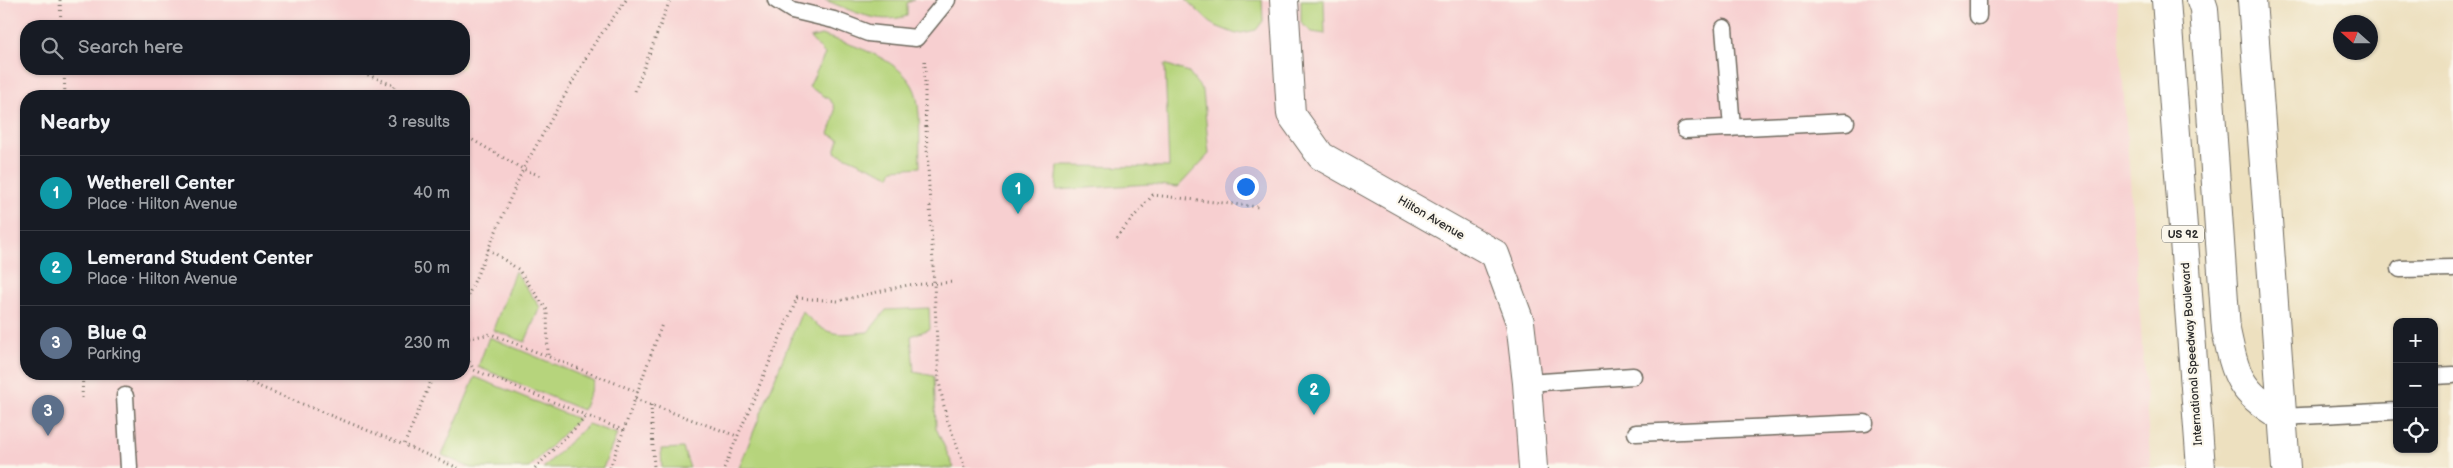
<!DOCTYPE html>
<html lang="en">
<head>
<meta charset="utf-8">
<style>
  :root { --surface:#171b24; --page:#20242c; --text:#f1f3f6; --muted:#9ea1a6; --line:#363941; --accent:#8c9099 }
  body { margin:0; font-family:"Balsamiq Sans",sans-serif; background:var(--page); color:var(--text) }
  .controls { position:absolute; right:15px; bottom:15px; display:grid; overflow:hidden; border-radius:10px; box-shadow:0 1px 4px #0004 }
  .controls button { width:45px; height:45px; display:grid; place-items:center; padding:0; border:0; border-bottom:1px solid var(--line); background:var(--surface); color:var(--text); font:25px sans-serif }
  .compass { position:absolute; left:2333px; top:15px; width:45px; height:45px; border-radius:50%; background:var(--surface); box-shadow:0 1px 4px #0004; rotate:291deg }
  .you { position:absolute; left:1245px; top:186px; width:18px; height:18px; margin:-12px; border:4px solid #fff; border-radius:50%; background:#1a73e8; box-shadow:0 0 0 8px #1a73e833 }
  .badge { display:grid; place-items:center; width:32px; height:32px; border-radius:50%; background:var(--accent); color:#fff; font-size:16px; font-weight:700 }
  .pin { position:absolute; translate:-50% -41px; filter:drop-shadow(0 1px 2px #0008) }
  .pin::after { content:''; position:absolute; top:26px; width:18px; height:15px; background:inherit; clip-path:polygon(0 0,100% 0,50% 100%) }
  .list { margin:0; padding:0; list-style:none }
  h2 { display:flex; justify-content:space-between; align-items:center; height:65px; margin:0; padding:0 20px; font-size:21px }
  h2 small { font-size:16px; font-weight:400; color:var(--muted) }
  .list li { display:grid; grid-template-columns:32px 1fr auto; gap:15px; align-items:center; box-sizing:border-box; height:75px; padding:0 20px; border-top:1px solid var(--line) }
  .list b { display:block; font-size:19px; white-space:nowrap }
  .list p { margin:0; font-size:16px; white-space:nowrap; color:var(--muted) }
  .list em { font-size:16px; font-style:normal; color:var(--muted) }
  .icon { flex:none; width:28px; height:28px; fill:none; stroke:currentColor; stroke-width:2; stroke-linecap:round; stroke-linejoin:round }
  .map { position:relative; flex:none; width:2453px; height:468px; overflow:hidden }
  .search { position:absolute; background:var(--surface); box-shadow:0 1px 4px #0004; left:20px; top:20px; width:450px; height:55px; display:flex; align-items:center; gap:12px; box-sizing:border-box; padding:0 18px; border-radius:20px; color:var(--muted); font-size:19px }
  .panel { position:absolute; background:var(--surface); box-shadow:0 1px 4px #0004; left:20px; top:90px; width:450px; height:290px; border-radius:20px }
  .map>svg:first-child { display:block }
  .built { fill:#f7cfd0; fill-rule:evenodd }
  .green { fill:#b6d47b; stroke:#708053 }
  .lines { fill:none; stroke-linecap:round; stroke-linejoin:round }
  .lane-casing { stroke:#6f6a5f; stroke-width:19 }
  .street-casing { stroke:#6f6a5f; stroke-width:30 }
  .primary-casing { stroke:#6f6a5f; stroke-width:30 }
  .path { stroke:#6f6a5f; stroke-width:3; stroke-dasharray:1 4; stroke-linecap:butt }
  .lane { stroke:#fff; stroke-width:16 }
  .street { stroke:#fff; stroke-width:28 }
  .primary { stroke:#fff; stroke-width:28 }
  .labels { text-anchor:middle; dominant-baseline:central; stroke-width:4.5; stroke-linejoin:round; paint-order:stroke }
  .shield { fill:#fbf7ec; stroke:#696865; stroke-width:1 }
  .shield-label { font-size:11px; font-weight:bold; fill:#2b2b2b }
  .street-label { font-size:12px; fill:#2b2b2b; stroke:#fbf7ec }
</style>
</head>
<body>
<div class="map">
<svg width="2453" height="468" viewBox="0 0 2453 468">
  <rect width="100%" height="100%" fill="#fbf7ec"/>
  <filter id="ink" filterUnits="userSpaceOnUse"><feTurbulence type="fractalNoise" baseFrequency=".02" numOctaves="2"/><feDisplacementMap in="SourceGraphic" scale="10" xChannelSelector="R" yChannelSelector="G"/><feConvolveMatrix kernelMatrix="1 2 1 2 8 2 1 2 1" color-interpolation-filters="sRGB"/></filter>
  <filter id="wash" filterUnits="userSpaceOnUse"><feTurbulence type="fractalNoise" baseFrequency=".0096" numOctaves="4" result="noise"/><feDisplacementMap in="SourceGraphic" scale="20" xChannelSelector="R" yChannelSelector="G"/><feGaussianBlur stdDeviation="1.12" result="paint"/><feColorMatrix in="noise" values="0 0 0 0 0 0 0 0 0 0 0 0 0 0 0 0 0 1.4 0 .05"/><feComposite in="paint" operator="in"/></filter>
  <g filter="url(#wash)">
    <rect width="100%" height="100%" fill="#ede0bf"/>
    <path class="built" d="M0,0H2117L2151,468H0ZM26,26H464V69H26ZM26,96H464V374H26Z"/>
    <path class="green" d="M825,0H914L907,3V16C877,25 853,11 825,0Z
      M1186,0H1262L1263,21L1256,30L1236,34L1213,25Z
      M1301,0H1324L1325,34L1312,32L1301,23Z
      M821,35C851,44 910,61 917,98C921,120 919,145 920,167L893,169L890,176L835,152L839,139L829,134C840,102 836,103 809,87L825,54L810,38Z
      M1165,64L1188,72L1203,91L1209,154L1178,187L1150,184L1056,190L1058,166L1169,167Z
      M515,271L540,307L525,342L493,330Z
      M929,308L930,329L911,336L914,372L934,376L936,428L954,468H739L802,311C827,337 834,335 868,332L886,310Z
      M489,337L594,381L583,410L478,367Z
      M475,377L578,419L529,468H471L442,455Z
      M588,424L617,434L603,468H543Z
      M683,448L690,468H662L661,449Z"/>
  </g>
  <g filter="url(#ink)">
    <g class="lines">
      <defs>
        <path id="lane" d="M776,0L792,10L834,20L868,33L916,38L947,0
          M1978,0V16
          M1724,28L1732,128
          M1685,130L1846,122
          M2400,269L2453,268
          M2434,376L2453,375
          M1527,383L1633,376
          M125,396L129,468
          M2282,417L2397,411
          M1636,433L1865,423"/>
        <path id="street" d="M1284,0L1291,114L1321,156L1495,254L1520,322L1527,383L1533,468"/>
        <path id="primary" d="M2166,0L2201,468
          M2201,0L2204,9L2226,330C2236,377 2239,391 2282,417
          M2252,0L2286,468"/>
      </defs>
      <use href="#lane" class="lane-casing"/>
      <use href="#street" class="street-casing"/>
      <use href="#primary" class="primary-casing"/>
      <path class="path" d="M60,0L61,26
        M925,61V108L939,382L946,416L965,468
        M64,69L65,96
        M354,69L395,86L392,96
        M635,91L670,0
        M464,135L523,169L594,44L626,0
        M1116,237L1153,195L1259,207
        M488,249L518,269L547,310L548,357
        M464,305L523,169L541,176
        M464,339L491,334L638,392
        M464,353L474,370L625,431
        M228,374L404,445
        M434,374L404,445L458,468
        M82,398L83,374
        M635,399L737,436
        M651,405L654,468
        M535,468L587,416
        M610,468L662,324
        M724,468L797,298L838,301L908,285L955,282"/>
      <use href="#lane" class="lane"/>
      <use href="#street" class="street"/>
      <use href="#primary" class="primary"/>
    </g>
  </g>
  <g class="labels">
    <rect class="shield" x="2162" y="225.5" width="42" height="17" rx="4"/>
    <g class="shield-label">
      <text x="2183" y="234">US 92</text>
    </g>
    <g class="street-label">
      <text transform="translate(1431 218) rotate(30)">Hilton Avenue</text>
      <text transform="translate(2192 354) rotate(-94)">International Speedway Boulevard</text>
    </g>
  </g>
</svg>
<div class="controls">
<button>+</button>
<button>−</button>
<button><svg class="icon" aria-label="locate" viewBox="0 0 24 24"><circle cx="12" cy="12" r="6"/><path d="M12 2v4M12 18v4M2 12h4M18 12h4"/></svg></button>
</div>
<svg class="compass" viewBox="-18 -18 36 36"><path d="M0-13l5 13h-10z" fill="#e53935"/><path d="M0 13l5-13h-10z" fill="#9ea1a6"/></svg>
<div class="you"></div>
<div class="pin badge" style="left:1018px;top:214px;background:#0f9aa8">1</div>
<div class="pin badge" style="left:1314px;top:415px;background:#0f9aa8">2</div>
<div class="pin badge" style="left:48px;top:436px;background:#5c6f8a">3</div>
<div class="search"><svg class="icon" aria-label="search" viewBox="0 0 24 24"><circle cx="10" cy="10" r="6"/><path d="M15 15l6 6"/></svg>Search here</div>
<section class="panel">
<h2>Nearby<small>3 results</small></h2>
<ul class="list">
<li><span class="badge" style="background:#0f9aa8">1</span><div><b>Wetherell Center</b><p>Place · Hilton Avenue</p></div><em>40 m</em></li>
<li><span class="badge" style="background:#0f9aa8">2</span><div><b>Lemerand Student Center</b><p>Place · Hilton Avenue</p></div><em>50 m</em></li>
<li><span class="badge" style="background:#5c6f8a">3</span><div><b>Blue Q</b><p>Parking</p></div><em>230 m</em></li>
</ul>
</section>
</div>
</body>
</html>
